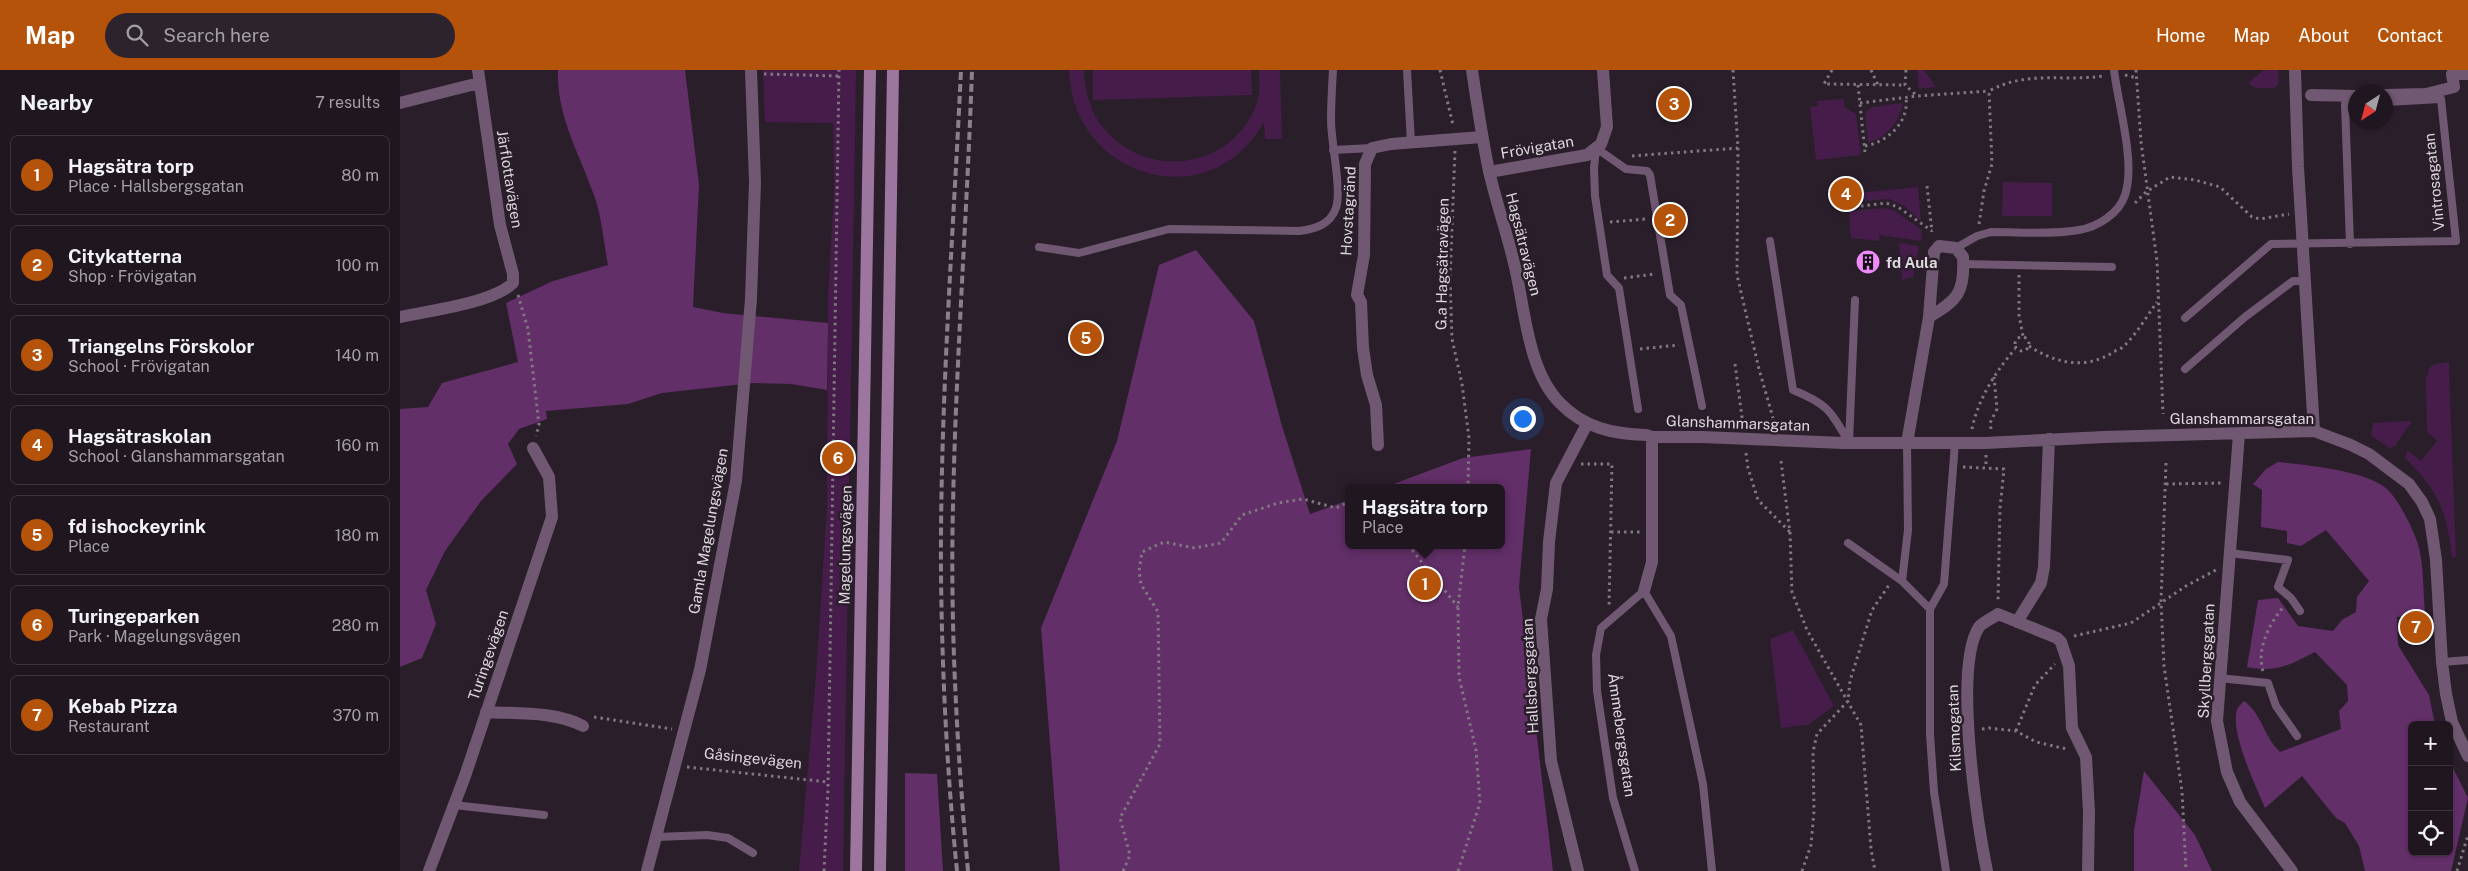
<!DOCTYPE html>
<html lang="en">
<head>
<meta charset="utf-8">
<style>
  :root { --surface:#201620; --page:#2d232d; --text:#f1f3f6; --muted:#a29fa5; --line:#3d353e; --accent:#b45309 }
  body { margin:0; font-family:"Public Sans",sans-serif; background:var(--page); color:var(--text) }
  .controls { position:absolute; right:15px; bottom:15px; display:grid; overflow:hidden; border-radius:8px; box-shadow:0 1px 4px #0004 }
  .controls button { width:45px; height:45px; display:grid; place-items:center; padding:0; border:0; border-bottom:1px solid var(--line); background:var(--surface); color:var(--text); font:25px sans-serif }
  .compass { position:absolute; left:1948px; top:15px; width:45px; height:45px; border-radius:50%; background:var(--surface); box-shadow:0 1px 4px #0004; rotate:216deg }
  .you { position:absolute; left:1122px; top:348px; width:18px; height:18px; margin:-12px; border:4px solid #fff; border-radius:50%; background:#1a73e8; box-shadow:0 0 0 8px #1a73e833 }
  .badge { display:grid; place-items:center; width:32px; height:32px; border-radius:50%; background:var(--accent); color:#fff; font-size:16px; font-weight:700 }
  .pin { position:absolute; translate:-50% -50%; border:2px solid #fff; box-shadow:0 1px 5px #0006 }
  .popup { position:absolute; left:945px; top:414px; width:160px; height:65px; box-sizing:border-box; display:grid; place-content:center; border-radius:8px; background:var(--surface); filter:drop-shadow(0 1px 4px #0005); font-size:16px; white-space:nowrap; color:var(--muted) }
  .popup b { font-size:19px; color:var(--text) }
  .popup::after { content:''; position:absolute; left:50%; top:100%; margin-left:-10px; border:10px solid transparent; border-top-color:var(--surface) }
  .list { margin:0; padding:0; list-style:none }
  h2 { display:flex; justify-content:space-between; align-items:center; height:65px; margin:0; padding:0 20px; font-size:21px }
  h2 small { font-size:16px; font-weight:400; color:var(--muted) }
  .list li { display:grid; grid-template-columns:32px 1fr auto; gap:15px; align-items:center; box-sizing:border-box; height:80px; margin:0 10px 10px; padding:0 10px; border:1px solid var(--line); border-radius:8px }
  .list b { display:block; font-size:19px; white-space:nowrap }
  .list p { margin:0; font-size:16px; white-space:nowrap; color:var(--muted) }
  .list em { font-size:16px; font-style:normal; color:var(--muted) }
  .icon { flex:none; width:28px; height:28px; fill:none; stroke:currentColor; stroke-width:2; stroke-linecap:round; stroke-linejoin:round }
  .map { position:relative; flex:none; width:2068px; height:801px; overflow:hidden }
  header { display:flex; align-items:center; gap:30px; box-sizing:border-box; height:70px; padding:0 25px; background:var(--accent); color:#fff }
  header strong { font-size:24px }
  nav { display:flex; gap:28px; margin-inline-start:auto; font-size:18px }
  .search { width:350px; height:45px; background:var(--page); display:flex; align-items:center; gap:12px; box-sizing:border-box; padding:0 18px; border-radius:28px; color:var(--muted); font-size:19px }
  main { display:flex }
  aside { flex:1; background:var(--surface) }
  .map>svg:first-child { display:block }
  .green { fill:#461d4a }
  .forest { fill:#622f68 }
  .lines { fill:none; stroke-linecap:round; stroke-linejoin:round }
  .path { stroke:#817781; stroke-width:3; stroke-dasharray:2.5 4; stroke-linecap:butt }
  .lane { stroke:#705872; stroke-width:8 }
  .street { stroke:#705872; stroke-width:12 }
  .secondary { stroke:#9c769f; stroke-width:12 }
  .rail { stroke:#8a808a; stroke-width:4; stroke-dasharray:8 4; stroke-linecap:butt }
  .labels { text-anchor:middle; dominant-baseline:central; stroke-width:5; stroke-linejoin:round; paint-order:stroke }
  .street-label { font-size:15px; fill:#dfd7df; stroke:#2a1e2a }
  .poi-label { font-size:15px; font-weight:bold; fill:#dfd7df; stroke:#2a1e2a; text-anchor:start }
</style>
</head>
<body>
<header>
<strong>Map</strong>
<div class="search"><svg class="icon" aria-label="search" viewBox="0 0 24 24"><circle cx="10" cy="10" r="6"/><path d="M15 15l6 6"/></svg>Search here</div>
<nav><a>Home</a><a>Map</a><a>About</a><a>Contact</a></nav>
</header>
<main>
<aside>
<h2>Nearby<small>7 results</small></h2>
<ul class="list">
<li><span class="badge">1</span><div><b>Hagsätra torp</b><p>Place · Hallsbergsgatan</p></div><em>80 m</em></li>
<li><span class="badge">2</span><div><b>Citykatterna</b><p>Shop · Frövigatan</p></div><em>100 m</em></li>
<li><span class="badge">3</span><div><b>Triangelns Förskolor</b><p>School · Frövigatan</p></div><em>140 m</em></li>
<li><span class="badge">4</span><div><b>Hagsätraskolan</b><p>School · Glanshammarsgatan</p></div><em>160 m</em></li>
<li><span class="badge">5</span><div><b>fd ishockeyrink</b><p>Place</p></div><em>180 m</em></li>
<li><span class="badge">6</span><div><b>Turingeparken</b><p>Park · Magelungsvägen</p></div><em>280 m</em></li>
<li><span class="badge">7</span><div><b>Kebab Pizza</b><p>Restaurant</p></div><em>370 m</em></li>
</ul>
</aside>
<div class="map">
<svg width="2068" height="801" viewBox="0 0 2068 801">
  <rect width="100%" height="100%" fill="#2a1e2a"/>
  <path class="green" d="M363,0H456L443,801H399L416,606L427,437L428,228L434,121L433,53L365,52Z
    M669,0H684C685,25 692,48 710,65C745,101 806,100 839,63C849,52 857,38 859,23C860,16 859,7 859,0H880L882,69H865L864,52C810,149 672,108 669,0Z
    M693,0H851L852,25L693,30Z
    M1517,0H1524L1536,17L1519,19Z
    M1864,0H1878L1879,13L1875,18H1855L1848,13Z
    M1444,29V37L1456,44L1461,85L1416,90L1410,37L1418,36L1417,31Z
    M1503,33C1499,50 1488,69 1468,72L1465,42L1472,37Z
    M1603,112L1652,113V146H1602Z
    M1518,117L1521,151L1503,135L1489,129L1448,132V124Z
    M1485,138L1493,140L1522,160L1521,171L1479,165L1480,171L1451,168L1449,141Z
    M1499,173L1519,176L1513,207L1502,210Z
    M2049,292V301L2056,487H2052C2047,441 2038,420 2005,388L2007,380L2021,391L2037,371L2027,362L2026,308L2031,295Z
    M2012,351L1995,376L1990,378L1971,366L1973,353Z
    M1393,560L1434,636L1408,655L1381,658L1370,569Z"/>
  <path class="forest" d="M158,0H285L299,115L293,237L323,243L428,253L427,320L391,314L353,313L262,323L228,334L146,341L147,349L119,359L108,374L117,394L81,431L45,481L26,520L36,554L22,588L0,597V339L28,337L42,313L118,292L106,233L153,211L208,195C204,174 202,151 196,131C182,88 156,47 158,0Z
    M796,180L854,251L882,356L910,444L949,430V475H1101V418H983L1063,388L1131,379L1119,517L1153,801H660L641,558L717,371L759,195Z
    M1878,392C1906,395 1969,401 1988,420C2000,432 2015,462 2019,478C2024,498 2023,522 2025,543L1997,547L1998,575L2029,625L2035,655H2012V782H2049V690L2068,728L2051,801H1965L1959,776L1945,753L1936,748L1902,706L1865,738C1856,716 1830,663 1837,640C1838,637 1842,633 1844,631C1862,644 1864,667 1880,682L1941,659L1939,641L1948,631L1947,615L1915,582C1890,595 1876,603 1847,597L1858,530L1878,528L1898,556L1933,561L1942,550L1956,542L1957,527L1969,511L1926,460L1901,476L1887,473V461L1861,457L1862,420L1853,414L1866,399Z
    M1744,701L1795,765L1812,801H1734V761Z
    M505,703L537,704L543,801H505Z"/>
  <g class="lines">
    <path class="path" d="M1040,0L1053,55
      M1333,0L1338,78L1337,205L1359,299L1373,348
      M1432,0L1424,14L1505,15
      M1471,0L1478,15
      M1506,0L1505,15L1517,26L1589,21
      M1736,0L1741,72L1757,191L1763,344
      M364,4L439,6
      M1725,5L1737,8
      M1458,15L1465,82
      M1460,33L1517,26
      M1465,76C1487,72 1509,53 1506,28
      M1055,81L1050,208L1052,269L1062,314L1069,368L1068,418
      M1232,86L1338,78
      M1527,116L1532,162
      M1735,133L1746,122L1770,107L1795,110L1820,117L1852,147L1860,149L1889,144
      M1461,136L1486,133L1498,137L1532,161
      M1210,152L1246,149
      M1579,154L1584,121L1592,94L1589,21C1628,0 1661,12 1704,6
      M1619,205V245L1623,266
      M1224,208L1255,204
      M118,225L128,259L139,355L136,366
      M1615 274a7 7 0 1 1 14 0a7 7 0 1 1-14 0Z
      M1629,276C1655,293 1684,300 1712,283C1716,280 1722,279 1725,275C1737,263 1747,246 1757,232
      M1240,279L1279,275
      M1335,294L1343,355
      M1572,359C1578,329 1596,301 1615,279
      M1591,359L1590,353L1597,339L1594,307
      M1346,383L1348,398L1358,430L1390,462
      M1586,385V397
      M1381,391L1390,463L1392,522L1407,560L1461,655L1471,779L1475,801
      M1766,393L1761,531L1764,596L1782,721L1786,801
      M1181,394H1212L1209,537
      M1563,397L1604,399L1600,438L1598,531
      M1766,414L1823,413
      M1211,462H1240
      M1008,475L1058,537
      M1674,566L1731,553L1786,516L1816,500
      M1863,601C1856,578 1870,553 1884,536
      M194,647L272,659
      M1582,659L1589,658L1616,661L1636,672L1667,679
      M1616,661L1635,615L1655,594
      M287,697L428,712
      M424,801L428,718L439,0
      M723,801L730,785L720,748L760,674L758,542L741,514L739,501L742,482L764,472L795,478L821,473L842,445L878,433L903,429L936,438L949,432
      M1058,801L1080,733L1076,680L1059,607L1058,537L1065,475
      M1402,801L1411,775L1414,741L1413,682L1417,664L1448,631L1450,611L1472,540L1489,515
      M2057,801L2068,765"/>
    <path class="lane" d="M1007,0L1011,73
      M1196,78L1226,99L1247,101L1250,105L1270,225L1281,235L1302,336
      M1196,78L1194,98L1195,126L1207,205L1219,218L1238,339
      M933,80L972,78
      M1370,171L1393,320C1428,334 1431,341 1449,373
      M1950,174L1945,34L1956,33
      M639,177L679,183L769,159L899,161C915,159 930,155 936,138C942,120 931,72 931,50C931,33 932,17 933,0
      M1556,178L1577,166L1591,162C1620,162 1650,165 1679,160C1697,157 1719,144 1725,125C1736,93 1718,34 1714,0
      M1563,194L1712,197
      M1785,248L1871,174L2056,171L2041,29L1986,32
      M1785,299L1845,247L1893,211H1906
      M1449,373L1455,230
      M1507,373L1508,460L1502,511L1530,539
      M1448,473L1502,511
      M1829,483L1888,490L1878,517L1891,528L1900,541
      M2042,592L2068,590
      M1819,608L1868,613L1876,636L1897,666
      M54,735L144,745
      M257,767L307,765L328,768L353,783
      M1235,801L1213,728L1197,621L1196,585L1201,558L1244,521L1271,566L1303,714L1312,801
      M1546,801L1534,722L1530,664V539L1544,514L1555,373"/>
    <path class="street" d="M1072,0C1077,34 1082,68 1089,101C1096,132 1107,163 1114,193C1125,237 1127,300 1160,333C1184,358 1213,364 1246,365L1252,367H1302L1443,373H1585L1704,367L1914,361L1951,375L1969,384L2009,414L2022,432L2030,449L2036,490L2042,592L2046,624L2052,652L2068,686
      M1895,0L1898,97L1914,361
      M2054,17L2052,4H2068
      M1911,25L1956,26
      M1986,25L2026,24L2054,17
      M0,33L79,13
      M1089,102L1187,85L1201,74L1207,57L1203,0
      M0,247C29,241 92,233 113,213V204L100,155L78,0
      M1839,364L1817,651L1827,702L1840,732L1892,801
      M1507,373L1529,247L1534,182L1539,176L1556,178L1563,187C1565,222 1558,230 1529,247
      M978,375L976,335L967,305L963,278L961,232L957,225L964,185L965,94L972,78L991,74L1082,67
      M1244,521L1252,492V367
      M1617,552L1641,513L1644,497L1649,369
      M86,642C117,644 154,641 183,656
      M29,801L65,706L152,447L149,407L133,378
      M247,801L300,600L336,411L351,229L355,112L351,0
      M1178,801L1151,691L1141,549L1147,519L1149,472L1156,413L1187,354
      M1587,801C1577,753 1553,597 1579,557C1583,552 1593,548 1598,544L1657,568L1661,572L1669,596L1672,658L1686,687L1689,742L1688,801"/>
    <path class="secondary" d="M456,801L470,0
      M480,801L493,0"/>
    <path class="rail" d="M557,801C547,702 542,603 541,503C540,336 553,168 561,0
      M568,801C557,679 550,557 553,435C556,290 567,145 572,0"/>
  </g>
  <defs>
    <symbol id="building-disc" viewBox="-11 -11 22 22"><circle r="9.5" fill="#ee8bf8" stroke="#2a1e2a"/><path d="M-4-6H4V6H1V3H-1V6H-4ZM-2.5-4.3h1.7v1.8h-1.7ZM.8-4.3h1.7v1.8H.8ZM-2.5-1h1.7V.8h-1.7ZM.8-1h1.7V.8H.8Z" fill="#111"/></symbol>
  </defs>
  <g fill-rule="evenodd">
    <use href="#building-disc" x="1454" y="178" width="28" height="28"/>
  </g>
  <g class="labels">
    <g class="street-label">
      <text transform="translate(1137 77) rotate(-10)">Frövigatan</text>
      <text transform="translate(110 109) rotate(81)">Järflottavägen</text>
      <text transform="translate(2034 112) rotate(-96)">Vintrosagatan</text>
      <text transform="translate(948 141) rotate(-87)">Hovstagränd</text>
      <text transform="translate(1124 174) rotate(76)">Hagsätravägen</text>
      <text transform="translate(1042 194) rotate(-89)">G.a Hagsätravägen</text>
      <text x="1842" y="348">Glanshammarsgatan</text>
      <text transform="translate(1338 353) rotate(2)">Glanshammarsgatan</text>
      <text transform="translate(308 461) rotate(-80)">Gamla Magelungsvägen</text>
      <text transform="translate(445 475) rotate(-89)">Magelungsvägen</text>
      <text transform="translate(88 585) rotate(-71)">Turingevägen</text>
      <text transform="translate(1806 591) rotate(-87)">Skyllbergsgatan</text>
      <text transform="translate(1130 606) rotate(-93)">Hallsbergsgatan</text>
      <text transform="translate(1554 658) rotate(-92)">Kilsmogatan</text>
      <text transform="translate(1222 665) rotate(82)">Åmmebergsgatan</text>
      <text transform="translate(353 688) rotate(6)">Gåsingevägen</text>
    </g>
    <g class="poi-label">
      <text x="1486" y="192">fd Aula</text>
    </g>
  </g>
</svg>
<div class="controls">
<button>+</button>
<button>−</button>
<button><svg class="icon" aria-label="locate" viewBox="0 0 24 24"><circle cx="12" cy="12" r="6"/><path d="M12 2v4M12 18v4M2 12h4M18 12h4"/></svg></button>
</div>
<svg class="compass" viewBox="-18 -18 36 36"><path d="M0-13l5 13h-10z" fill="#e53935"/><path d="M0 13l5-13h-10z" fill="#a29fa5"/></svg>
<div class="you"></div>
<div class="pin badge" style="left:1025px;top:514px">1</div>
<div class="popup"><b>Hagsätra torp</b>Place</div>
<div class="pin badge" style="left:1270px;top:150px">2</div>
<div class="pin badge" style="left:1274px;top:34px">3</div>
<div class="pin badge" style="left:1446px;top:124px">4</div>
<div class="pin badge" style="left:686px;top:268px">5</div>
<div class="pin badge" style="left:438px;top:388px">6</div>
<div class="pin badge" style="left:2016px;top:557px">7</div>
</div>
</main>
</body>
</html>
